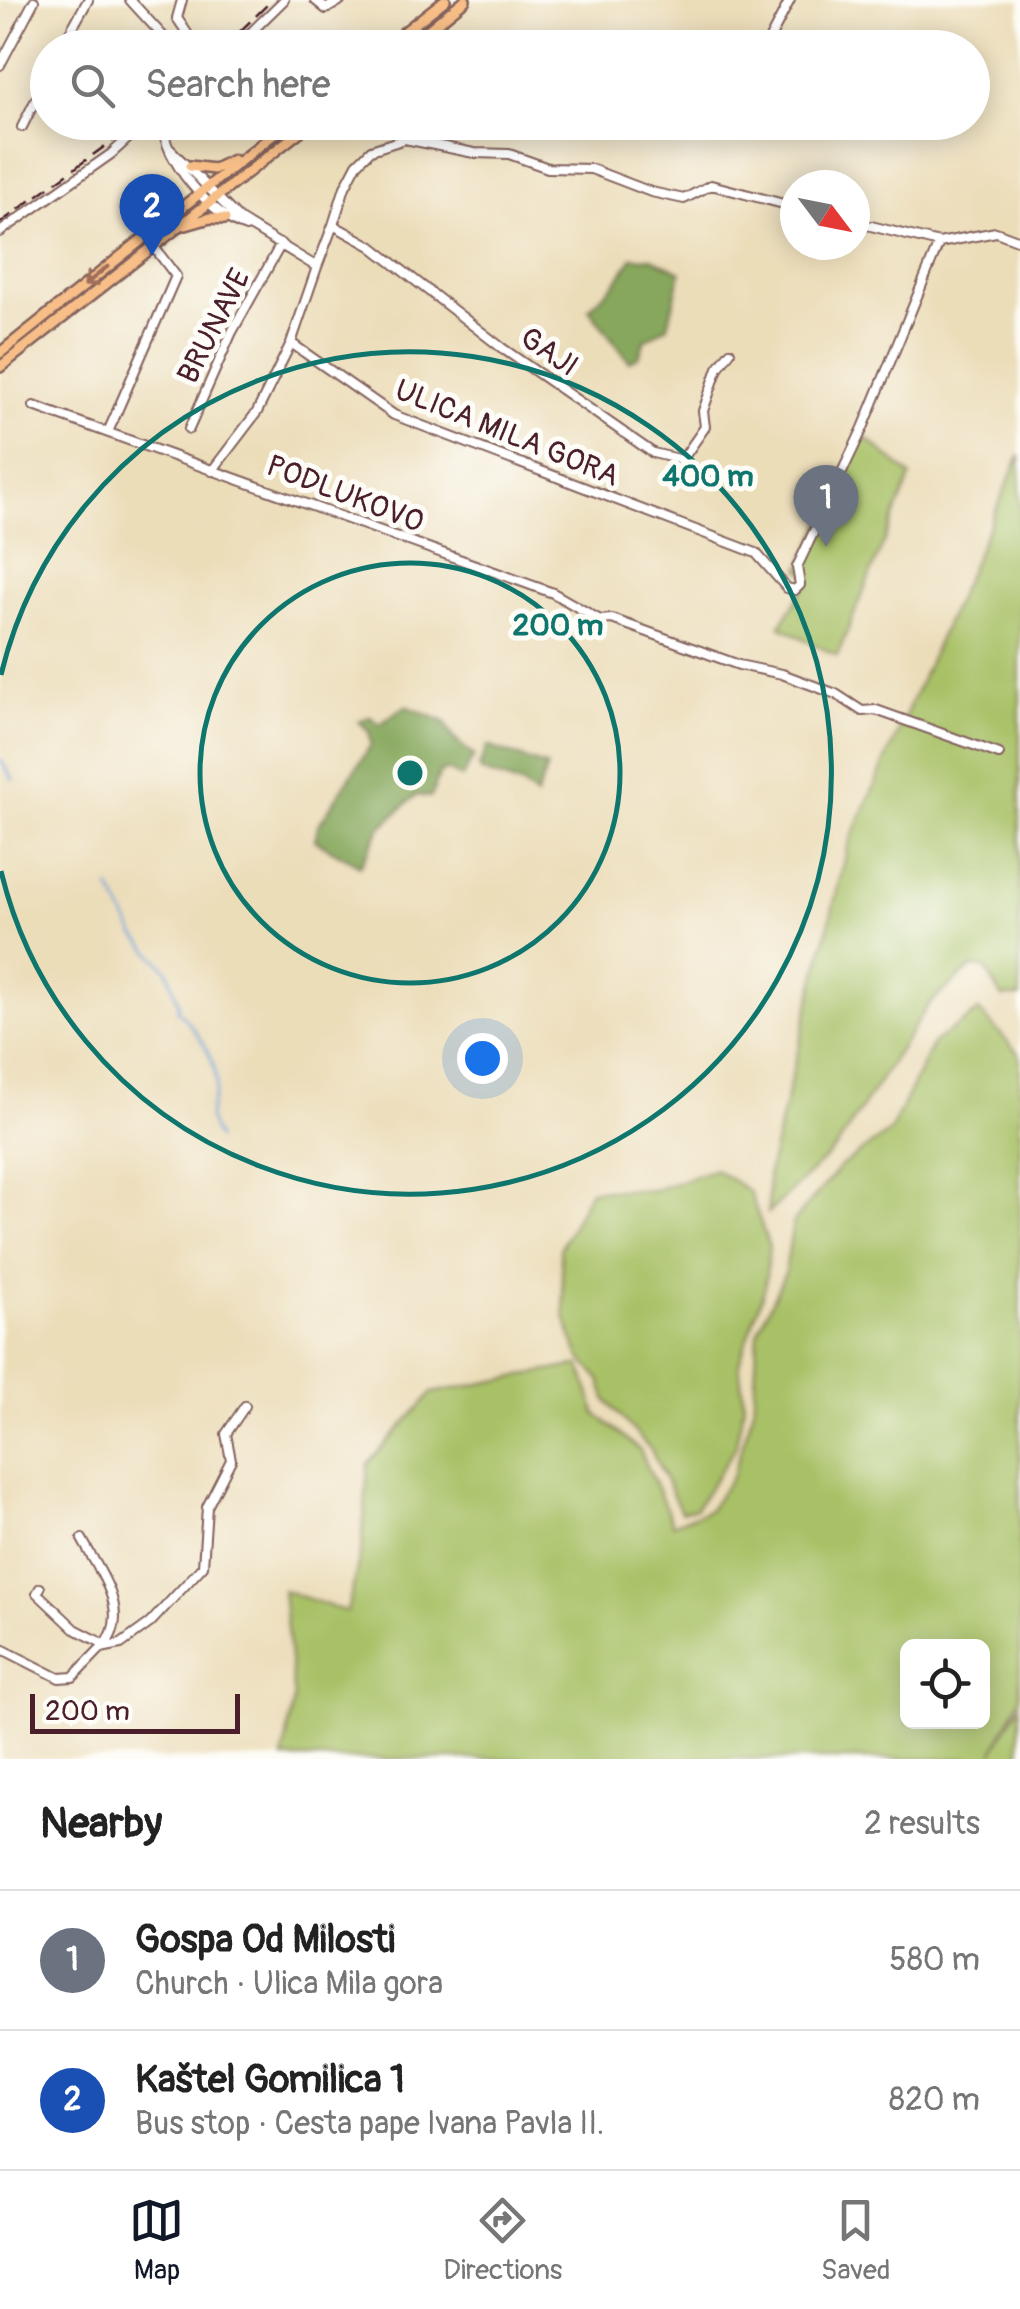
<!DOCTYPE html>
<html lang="en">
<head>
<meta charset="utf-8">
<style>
  :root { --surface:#fff; --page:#f6f6f6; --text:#222; --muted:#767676; --line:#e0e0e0; --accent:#111827 }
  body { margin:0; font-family:Pangolin,sans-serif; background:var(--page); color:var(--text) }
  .controls { position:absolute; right:30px; bottom:30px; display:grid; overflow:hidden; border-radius:15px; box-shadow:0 5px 25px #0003 }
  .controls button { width:90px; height:90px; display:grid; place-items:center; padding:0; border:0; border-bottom:2px solid var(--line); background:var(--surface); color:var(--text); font:50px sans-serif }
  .compass { position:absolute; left:780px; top:170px; width:90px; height:90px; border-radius:50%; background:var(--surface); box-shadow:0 5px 25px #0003; rotate:122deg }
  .scale { position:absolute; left:30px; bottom:25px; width:210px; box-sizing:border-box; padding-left:10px; border:5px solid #4a1f2b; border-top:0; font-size:28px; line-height:35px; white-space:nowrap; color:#4a1f2b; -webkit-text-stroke:8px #fdfcf7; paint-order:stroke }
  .you { position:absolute; left:482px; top:1058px; width:35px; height:35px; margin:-25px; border:8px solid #fff; border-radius:50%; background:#1a73e8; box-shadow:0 0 0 15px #1a73e833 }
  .badge { display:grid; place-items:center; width:65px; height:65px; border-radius:50%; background:var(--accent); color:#fff; font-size:32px; font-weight:700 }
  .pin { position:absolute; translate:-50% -82px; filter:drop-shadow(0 2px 5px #0008) }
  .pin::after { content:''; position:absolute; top:52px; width:35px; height:30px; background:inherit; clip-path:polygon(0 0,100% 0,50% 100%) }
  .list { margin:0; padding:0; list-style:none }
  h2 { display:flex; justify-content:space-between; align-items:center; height:130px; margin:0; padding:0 40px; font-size:42px }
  h2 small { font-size:32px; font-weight:400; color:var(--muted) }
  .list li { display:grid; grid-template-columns:65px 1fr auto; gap:30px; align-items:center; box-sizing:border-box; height:140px; padding:0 40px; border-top:2px solid var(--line) }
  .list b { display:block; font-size:38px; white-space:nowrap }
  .list p { margin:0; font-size:32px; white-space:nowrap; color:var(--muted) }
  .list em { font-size:32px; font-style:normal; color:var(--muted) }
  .icon { flex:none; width:55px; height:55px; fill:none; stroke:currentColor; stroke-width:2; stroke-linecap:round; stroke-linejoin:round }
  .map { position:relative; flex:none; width:1020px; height:1759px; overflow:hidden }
  .search { position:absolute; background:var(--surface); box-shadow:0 5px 25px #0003; left:30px; right:30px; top:30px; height:110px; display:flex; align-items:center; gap:25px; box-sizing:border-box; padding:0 35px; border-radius:55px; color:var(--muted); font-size:38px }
  .sheet { height:410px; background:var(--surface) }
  nav { display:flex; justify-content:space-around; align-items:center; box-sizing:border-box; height:140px; border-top:2px solid var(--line); background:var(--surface); font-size:28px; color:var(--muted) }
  nav a { display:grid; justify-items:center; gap:5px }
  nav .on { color:var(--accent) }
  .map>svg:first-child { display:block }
  .green { fill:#a8c166; stroke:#797048; stroke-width:2.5; fill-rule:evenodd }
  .forest { fill:#86a75b; stroke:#686343; stroke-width:2.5 }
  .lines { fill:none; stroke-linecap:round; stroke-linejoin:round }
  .stream { stroke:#699dd5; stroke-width:2.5 }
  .minor-casing { stroke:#83625d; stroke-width:12 }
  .major-casing { stroke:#83625d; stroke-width:14 }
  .minor { stroke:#fff; stroke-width:8 }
  .major { stroke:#f7be88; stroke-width:9 }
  .rail { stroke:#4a1f2b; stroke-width:2.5; stroke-dasharray:15 8; stroke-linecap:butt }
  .oneway { stroke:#a06e5a }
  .ring { fill:none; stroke:#0f766e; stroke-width:5 }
  .labels { text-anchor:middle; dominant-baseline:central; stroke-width:10; stroke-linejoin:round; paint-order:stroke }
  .street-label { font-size:30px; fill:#4a1f2b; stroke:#fdfcf7 }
  .centre { fill:#0f766e; stroke:#fdfcf7; stroke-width:5 }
  .ring-label { font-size:30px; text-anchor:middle; font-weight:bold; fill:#0f766e; stroke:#fdfcf7; stroke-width:10; stroke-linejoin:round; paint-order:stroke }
</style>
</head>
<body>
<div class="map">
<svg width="1020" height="1759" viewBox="0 0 1020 1759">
  <rect width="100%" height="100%" fill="#fdfcf7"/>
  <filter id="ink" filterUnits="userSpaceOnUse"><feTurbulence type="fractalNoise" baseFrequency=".01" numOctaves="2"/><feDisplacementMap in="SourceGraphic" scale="20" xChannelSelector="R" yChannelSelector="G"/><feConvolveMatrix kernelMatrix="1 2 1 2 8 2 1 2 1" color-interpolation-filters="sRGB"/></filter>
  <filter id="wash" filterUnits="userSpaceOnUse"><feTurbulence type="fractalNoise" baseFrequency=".0048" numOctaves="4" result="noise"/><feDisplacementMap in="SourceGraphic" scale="40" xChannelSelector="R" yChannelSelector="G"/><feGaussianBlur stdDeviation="2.25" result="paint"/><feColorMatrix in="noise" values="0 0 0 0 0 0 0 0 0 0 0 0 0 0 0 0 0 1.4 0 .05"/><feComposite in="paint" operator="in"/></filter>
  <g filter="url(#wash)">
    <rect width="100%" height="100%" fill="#ecddb9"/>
    <path class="green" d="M864,436L911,476L837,656L780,626L810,578L800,569Z
      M1020,455V997H1002L985,968L972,967L929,1004L836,1148L768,1213V1173L848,846Z
      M979,1011L1020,1055V1698L992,1753L1020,1705V1759H283L294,1698L283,1590L347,1612L362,1547L368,1464L432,1393L580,1365L596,1414L640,1450L673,1524L709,1510L732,1477L753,1412L758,1330L785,1273L793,1222L841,1166L890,1132L933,1043ZM908,1646H982V1722H908Z
      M715,1169L750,1192L769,1247L765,1287L739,1363L744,1405L735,1448L696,1508L681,1512L651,1450L607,1401L600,1380L579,1356L565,1317L560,1249L590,1190H655Z"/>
    <path class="forest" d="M633,257L652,258L681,272L668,326L645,340L639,356L629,361L589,309L616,282Z
      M406,706L445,722L454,739L474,756L462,778L447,770L440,772L431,797L416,795L381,827L360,866L315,840L318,826L371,745L369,731L359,721L370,717L380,724Z
      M488,746L547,767L536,797L522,785L482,772L479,767Z"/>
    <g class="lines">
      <path class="stream" d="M0,759L14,781
        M110,888L135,935L168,971L179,1005L177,1009C196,1030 223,1064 215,1094C208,1118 205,1115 217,1139"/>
    </g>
  </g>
  <g filter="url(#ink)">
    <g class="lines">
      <defs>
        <path id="minor" d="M130,0L174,48
          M182,0L177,18L197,48
          M315,0L326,9L341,0
          M61,48L88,0
          M235,48L284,0
          M765,48L790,0
          M0,65L34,1
          M163,122C161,158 213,217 246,227
          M22,127L48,75
          M170,149L240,220L317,267L291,343L394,415L756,553L787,588L795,590L800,585L797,567L863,428L939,243
          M855,222L939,243L996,232L1020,241
          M333,225L345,187L357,164L371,150L405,139L474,153L509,154L548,168L591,169L651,192L684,199L711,185L795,207
          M0,232L111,154L146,122
          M317,267L333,225L371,246L502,348L653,453L682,460L705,427L703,411L718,368L730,352
          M34,406L553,593L600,620L612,619L739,665L782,674L836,694L862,711L876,710L999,754
          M189,429L232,332L281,244
          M108,432L176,276L154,247
          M212,471L257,412L291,343
          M82,1539C99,1572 134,1614 102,1648
          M40,1588L37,1593L75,1629L106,1645
          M0,1648L59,1678L73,1677L101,1648L121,1644L150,1623L203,1566L207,1507L231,1460L226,1434L245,1406"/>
        <path id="major" d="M384,48L445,0
          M406,48L465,0
          M190,166L214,169L233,160
          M186,225L210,218L225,219
          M0,353L289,122
          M0,367L312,122"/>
      </defs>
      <use href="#minor" class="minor-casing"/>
      <use href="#major" class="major-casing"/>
      <use href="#minor" class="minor"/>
      <use href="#major" class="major"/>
      <path class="rail" d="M223,48L272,0
        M0,223L138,122"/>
    </g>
    <defs><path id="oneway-shaft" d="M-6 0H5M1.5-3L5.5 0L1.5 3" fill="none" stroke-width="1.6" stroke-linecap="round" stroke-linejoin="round" transform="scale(2.5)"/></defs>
    <use class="oneway" href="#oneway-shaft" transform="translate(96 276) rotate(141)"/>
  </g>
  <g class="ring">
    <circle cx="410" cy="773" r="210"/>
    <path d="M1 675A421 421 0 1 1 1 871"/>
  </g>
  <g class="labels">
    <g class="street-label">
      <text transform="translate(214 326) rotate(-63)">BRUNAVE</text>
      <text transform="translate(549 352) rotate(34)">GAJI</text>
      <text transform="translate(507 433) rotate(22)">ULICA MILA GORA</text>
      <text transform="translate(345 494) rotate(21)">PODLUKOVO</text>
    </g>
  </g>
  <circle cx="410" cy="773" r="15" class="centre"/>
  <g class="ring-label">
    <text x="708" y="486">400 m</text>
    <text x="558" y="635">200 m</text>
  </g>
</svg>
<div class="controls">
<button><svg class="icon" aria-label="locate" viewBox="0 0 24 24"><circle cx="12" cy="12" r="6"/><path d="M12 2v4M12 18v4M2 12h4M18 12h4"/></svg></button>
</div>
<svg class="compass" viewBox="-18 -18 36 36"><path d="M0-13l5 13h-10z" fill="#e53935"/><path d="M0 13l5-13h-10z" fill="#767676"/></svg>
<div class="scale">200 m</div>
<div class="you"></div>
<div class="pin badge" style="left:826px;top:547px;background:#6b7280">1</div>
<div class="pin badge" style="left:152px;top:256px;background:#1a4fb4">2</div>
<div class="search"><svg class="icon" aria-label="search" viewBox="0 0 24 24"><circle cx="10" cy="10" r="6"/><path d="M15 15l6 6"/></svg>Search here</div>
</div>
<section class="sheet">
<h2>Nearby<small>2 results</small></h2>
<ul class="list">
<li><span class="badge" style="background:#6b7280">1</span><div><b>Gospa Od Milosti</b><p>Church · Ulica Mila gora</p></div><em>580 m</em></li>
<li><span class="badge" style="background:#1a4fb4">2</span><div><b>Kaštel Gomilica 1</b><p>Bus stop · Cesta pape Ivana Pavla II.</p></div><em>820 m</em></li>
</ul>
</section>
<nav>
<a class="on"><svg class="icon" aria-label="map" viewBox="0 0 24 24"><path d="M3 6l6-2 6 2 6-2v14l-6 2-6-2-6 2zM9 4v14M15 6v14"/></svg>Map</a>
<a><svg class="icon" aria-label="directions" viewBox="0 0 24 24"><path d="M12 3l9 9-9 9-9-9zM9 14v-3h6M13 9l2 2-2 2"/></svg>Directions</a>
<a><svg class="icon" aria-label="saved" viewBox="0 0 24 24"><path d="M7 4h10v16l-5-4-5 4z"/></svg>Saved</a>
</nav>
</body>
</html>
